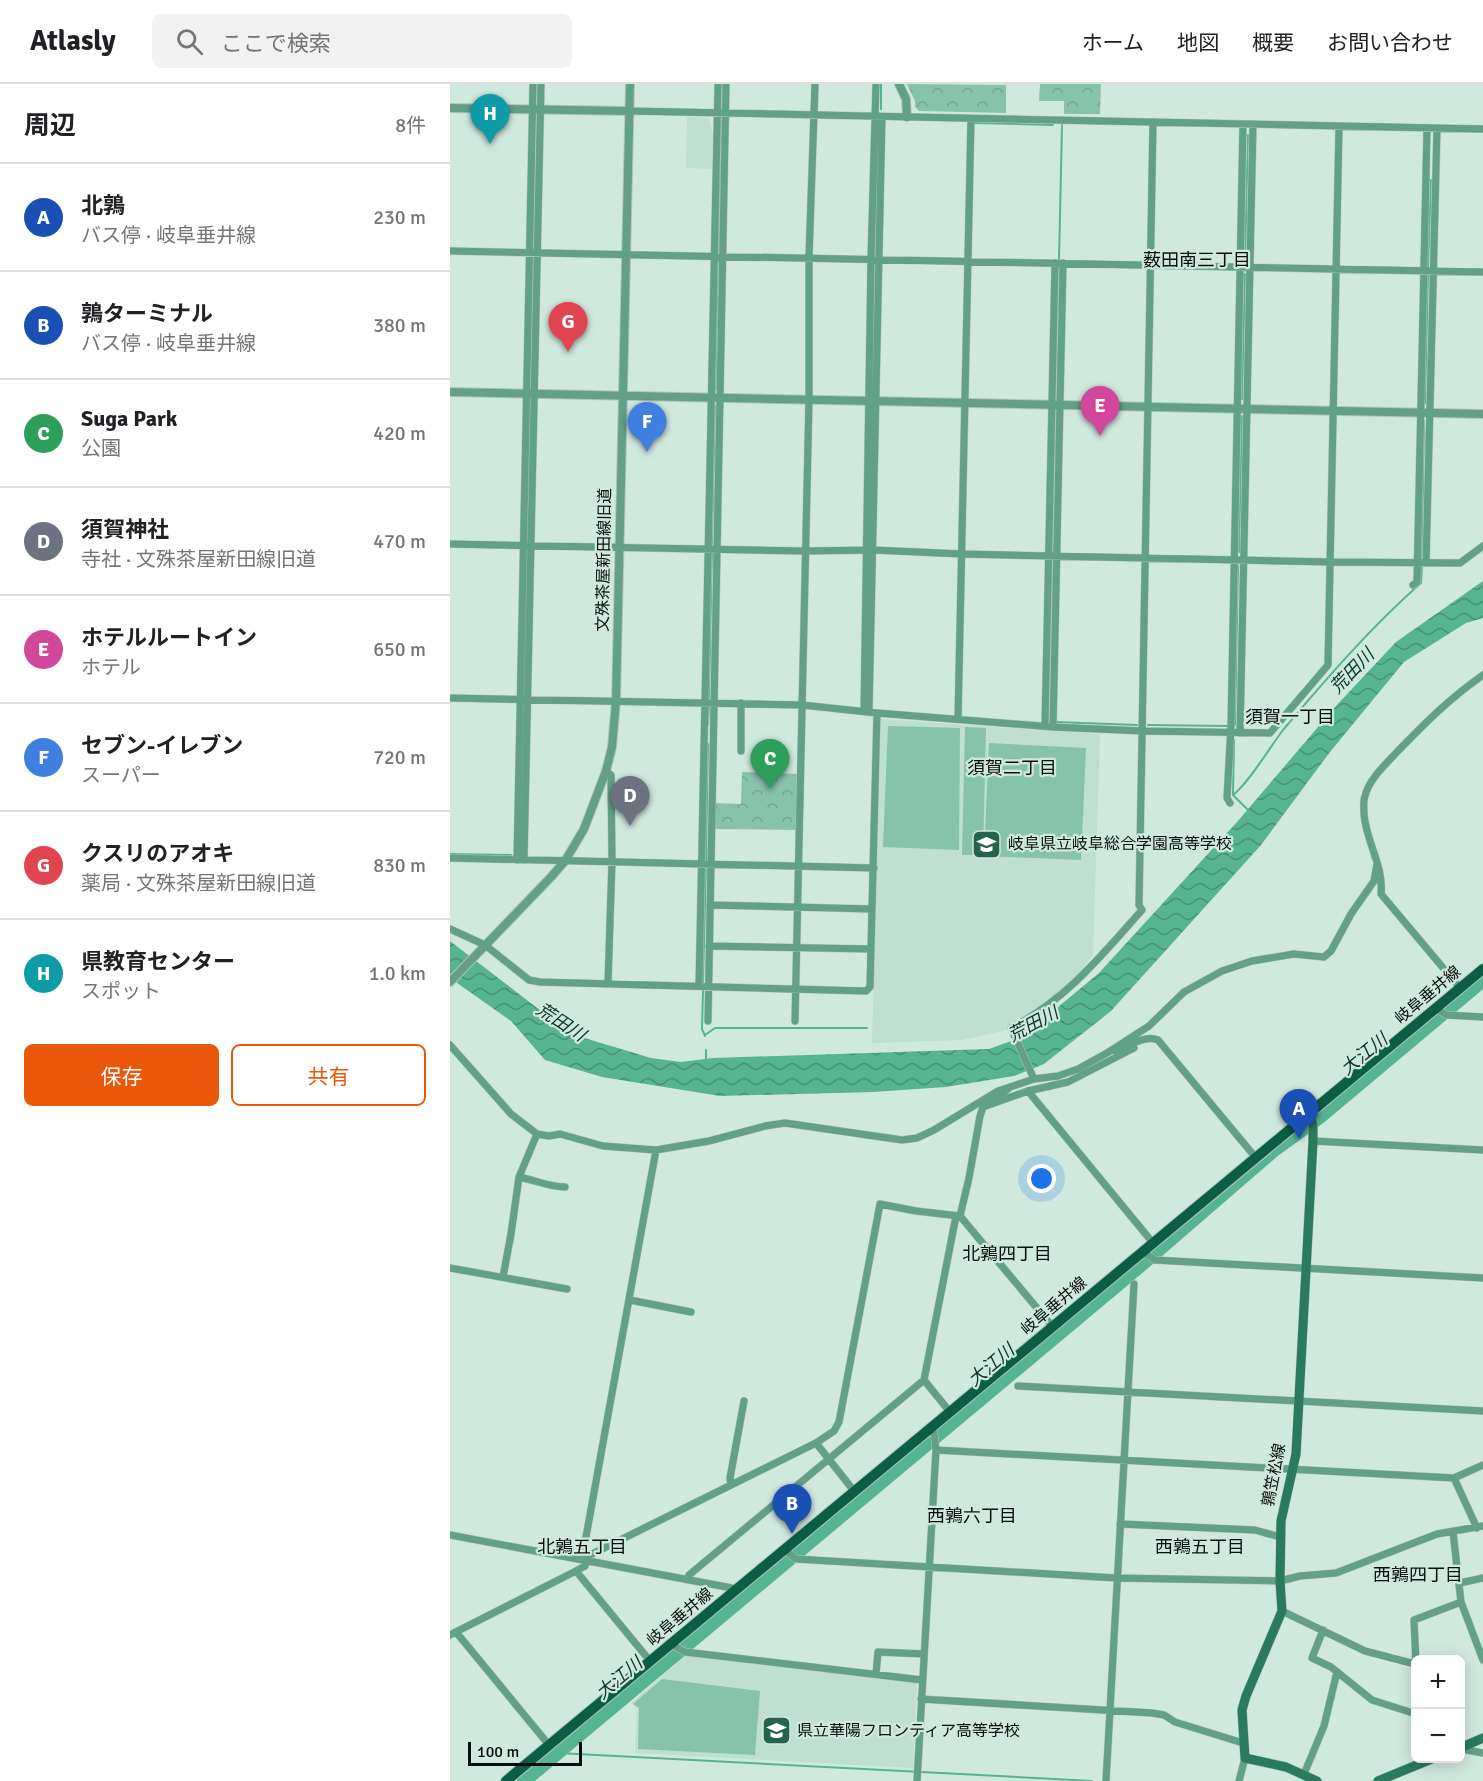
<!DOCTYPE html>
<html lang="ja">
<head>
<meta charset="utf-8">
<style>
  :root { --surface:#fff; --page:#f2f2f2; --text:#202124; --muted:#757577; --line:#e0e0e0; --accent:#ea580c }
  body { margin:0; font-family:Signika,"Noto Sans JP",sans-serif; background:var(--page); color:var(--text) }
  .controls { position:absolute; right:18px; bottom:18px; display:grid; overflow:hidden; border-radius:9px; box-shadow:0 3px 15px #0003 }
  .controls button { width:54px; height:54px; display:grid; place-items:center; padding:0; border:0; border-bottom:2px solid var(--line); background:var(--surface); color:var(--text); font:30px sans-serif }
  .scale { position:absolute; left:18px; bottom:15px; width:114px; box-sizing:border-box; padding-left:6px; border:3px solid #070f0c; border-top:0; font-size:16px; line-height:21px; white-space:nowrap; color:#070f0c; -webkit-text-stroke:4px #d0e9de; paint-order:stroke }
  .you { position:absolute; left:592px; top:1095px; width:21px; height:21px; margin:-15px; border:4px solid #fff; border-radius:50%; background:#1a73e8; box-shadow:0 0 0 9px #1a73e833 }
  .badge { display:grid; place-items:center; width:39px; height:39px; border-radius:50%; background:var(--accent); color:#fff; font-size:20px; font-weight:700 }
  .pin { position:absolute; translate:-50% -50px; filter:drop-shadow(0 2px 3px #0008) }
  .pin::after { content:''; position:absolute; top:32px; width:21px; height:18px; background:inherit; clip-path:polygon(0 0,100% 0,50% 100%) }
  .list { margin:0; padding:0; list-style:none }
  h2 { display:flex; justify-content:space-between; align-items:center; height:78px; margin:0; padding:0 24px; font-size:26px }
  h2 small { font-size:20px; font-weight:400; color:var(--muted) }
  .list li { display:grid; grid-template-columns:39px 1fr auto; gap:18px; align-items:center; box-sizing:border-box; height:108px; padding:0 24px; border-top:2px solid var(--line) }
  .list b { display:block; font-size:22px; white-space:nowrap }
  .list p { margin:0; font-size:20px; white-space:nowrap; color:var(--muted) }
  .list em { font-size:20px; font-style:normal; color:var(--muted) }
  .actions { display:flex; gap:12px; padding:18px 24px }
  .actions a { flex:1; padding:14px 0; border:2px solid var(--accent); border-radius:9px; text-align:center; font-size:21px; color:var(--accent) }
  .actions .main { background:var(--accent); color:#fff }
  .icon { flex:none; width:33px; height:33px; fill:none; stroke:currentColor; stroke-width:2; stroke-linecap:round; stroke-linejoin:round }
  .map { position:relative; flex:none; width:1033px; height:1697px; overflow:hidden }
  header { display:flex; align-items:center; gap:36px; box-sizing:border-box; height:84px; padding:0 30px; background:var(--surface); border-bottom:2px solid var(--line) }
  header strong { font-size:28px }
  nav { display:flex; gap:33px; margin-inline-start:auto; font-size:21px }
  .search { width:420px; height:54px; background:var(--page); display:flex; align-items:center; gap:15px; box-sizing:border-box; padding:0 21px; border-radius:9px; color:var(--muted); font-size:22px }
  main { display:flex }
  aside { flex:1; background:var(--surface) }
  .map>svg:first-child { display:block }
  .built { fill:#bedfd1 }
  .park { fill:url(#park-crowns) }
  .garden { fill:#87c2ab }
  .water { fill:url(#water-waves) }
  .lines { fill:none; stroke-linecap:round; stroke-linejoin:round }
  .stream { stroke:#57b493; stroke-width:2 }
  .river { stroke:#57b493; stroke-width:14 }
  .minor-casing { stroke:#b0c6bc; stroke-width:8 }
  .tertiary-casing { stroke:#b0c6bc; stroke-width:10 }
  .secondary-casing { stroke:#b0c6bc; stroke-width:10 }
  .primary-casing { stroke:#b0c6bc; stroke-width:12 }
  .minor { stroke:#62a088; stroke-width:7 }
  .tertiary { stroke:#62a088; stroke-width:8 }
  .secondary { stroke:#2a7a60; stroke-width:9 }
  .primary { stroke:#0b5d46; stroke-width:10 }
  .labels { text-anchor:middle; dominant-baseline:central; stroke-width:4.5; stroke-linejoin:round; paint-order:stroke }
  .street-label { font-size:16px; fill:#070f0c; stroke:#d0e9de }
  .poi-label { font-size:16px; fill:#070f0c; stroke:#d0e9de; text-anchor:start }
  .neighbourhood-label { font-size:18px; fill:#070f0c; stroke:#d0e9de }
  .water-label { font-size:18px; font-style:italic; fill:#093427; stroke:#d0e9de }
</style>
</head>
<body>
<header>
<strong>Atlasly</strong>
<div class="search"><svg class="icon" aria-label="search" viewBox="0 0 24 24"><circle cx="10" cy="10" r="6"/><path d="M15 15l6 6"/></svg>ここで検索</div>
<nav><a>ホーム</a><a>地図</a><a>概要</a><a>お問い合わせ</a></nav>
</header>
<main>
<aside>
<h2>周辺<small>8件</small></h2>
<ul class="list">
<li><span class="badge" style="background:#1a4fb4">A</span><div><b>北鶉</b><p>バス停 · 岐阜垂井線</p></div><em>230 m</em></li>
<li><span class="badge" style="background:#1a4fb4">B</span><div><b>鶉ターミナル</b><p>バス停 · 岐阜垂井線</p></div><em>380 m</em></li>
<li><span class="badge" style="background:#2e9e5b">C</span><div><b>Suga Park</b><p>公園</p></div><em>420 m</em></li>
<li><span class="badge" style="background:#6b7280">D</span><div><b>須賀神社</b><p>寺社 · 文殊茶屋新田線旧道</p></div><em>470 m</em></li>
<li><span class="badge" style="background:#d1479c">E</span><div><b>ホテルルートイン</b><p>ホテル</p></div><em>650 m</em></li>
<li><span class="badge" style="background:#3f7fe0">F</span><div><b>セブン-イレブン</b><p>スーパー</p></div><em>720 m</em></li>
<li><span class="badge" style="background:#e0444e">G</span><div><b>クスリのアオキ</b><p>薬局 · 文殊茶屋新田線旧道</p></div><em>830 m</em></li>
<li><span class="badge" style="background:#0f9aa8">H</span><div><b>県教育センター</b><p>スポット</p></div><em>1.0 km</em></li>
</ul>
<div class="actions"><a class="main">保存</a><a>共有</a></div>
</aside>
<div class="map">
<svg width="1033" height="1697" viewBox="0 0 1033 1697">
  <defs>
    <pattern id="park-crowns" width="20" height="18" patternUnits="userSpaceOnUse" patternTransform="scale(1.5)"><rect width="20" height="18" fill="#87c2ab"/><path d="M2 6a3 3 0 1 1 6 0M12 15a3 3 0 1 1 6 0" fill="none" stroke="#73a692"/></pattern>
    <pattern id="water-waves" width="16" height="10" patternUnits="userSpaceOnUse" patternTransform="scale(1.5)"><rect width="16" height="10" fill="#57b493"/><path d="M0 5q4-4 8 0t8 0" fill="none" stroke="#469176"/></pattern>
  </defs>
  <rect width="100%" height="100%" fill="#d0e9de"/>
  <path class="built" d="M237,33L259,34L263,50L262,85L236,84Z
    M431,635L650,650L643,871L625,895L591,923L553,947L512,956L422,959Z
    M237,1570L467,1598L463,1684L185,1669L187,1624L181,1619Z"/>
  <path class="park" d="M457,0L556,1V29L469,27L465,23V17Z
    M590,0H651L650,30H614V17H589Z
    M292,688L349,690L346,746L263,745L264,719L291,720Z"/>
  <path class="garden" d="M438,642L510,644L509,766L433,763Z
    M515,643L536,644L533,771H512Z
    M539,659L636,664L631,776L534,772Z
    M212,1595L310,1607L305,1671L188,1665L189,1624L183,1620Z"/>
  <path class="water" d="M1033,497V534L1016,539L954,578L880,668L811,761L661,927L594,980L564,992L496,1003L423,1008L270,1012L152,993L95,976L61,937L0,894V857L121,950L201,974L231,978L263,974L539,965L572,953L649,889L787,738L885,623L946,558Z"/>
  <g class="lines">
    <path class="stream" d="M87,13V0
      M271,25L272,0
      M431,25V0
      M525,39L603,41
      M83,163L87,32
      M268,169L271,37
      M609,176L612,41
      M795,177L798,51
      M978,183L981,96
      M80,302L83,175
      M266,306L268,176
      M606,313L609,183
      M792,315L795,190
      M975,319L978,190
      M78,450L80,318
      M604,451L606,328
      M262,460L265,322
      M789,468L792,332
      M972,474L974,337
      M603,487V475
      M74,607L77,493
      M259,614L262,467
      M606,638L687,641
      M258,641L259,623
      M698,641L779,642
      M785,641L788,482
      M784,656L783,711L799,727
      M783,711C798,700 820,663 833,646C877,594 920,544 971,499L972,482
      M71,742L74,622
      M0,770L61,771
      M256,776L258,660
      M253,898L256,783
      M253,905L252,945L255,952
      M255,951L265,944H417
      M256,966V978
      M108,1669L642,1697"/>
    <path class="river" d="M74,1697L690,1182L824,1066L871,1032L1033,896"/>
    <defs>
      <path id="minor" d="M179,27L1033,45
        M0,167L1033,188
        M0,460L355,467L423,466L512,470L881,478L1010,479L1033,462
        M976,479L987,45
        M963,501L967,498L977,45
        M0,614L352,621L427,629L603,643L693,647L820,649L878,581L889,43
        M291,619V667
        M414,627L421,175L426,0
        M419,627L432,33
        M508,635L521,35
        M595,642L605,179
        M603,643L613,179
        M790,649L803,40
        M156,687L161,691L162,777L158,899
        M780,719L777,714L781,642L793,40
        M0,774L424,784
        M67,776L83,0
        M74,776L91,0
        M260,821L422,825
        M0,845L35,861L79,896L90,898L416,907L420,903L427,629
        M259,862L420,865
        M249,902L268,0
        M1010,904L931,810C934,782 916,758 914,730C914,725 913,717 915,712C919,695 936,680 947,668C975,639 1000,614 1033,591
        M986,924L996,931L1033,933
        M258,937L276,0
        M345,937L359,316V173L365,0
        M0,961L61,1030L87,1050L99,1052L110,1050L153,1062L206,1066L259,1057L315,1042L335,1039L452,1056L467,1054L484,1046L548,1007L584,995L608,992L628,985L657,969L699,942L734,908L772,887L802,877L844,870L874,873L881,867L901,830L924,797L927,780
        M666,968C677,963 695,950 708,956L806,1074
        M584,995L561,944C617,915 651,872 692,826L689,821L703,38
        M578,1007L703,1159
        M533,1023L578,1007L618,998L684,964
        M863,1057L1033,1066
        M69,1093C85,1096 99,1103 115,1103
        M510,1132L519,1094L530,1032L533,1023L548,1014L560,1003
        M510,1132L602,1242
        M693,1168L705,1176L1033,1194
        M0,1184L117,1205
        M53,1193L61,1150L69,1093L87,1050
        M180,1216L241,1228
        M474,1296L506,1132
        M568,1302L1033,1327
        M294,1317L280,1394L281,1401L366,1359
        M486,1366L1004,1394L1033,1381
        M1004,1394L1027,1444
        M404,1407L366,1359L384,1347L389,1338L430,1120L466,1127L510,1132
        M670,1440L805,1446L830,1453
        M1003,1448L1011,1518L1033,1576
        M0,1451L282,1504L286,1506
        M334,1465L346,1475L666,1494L830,1497L850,1492L886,1489L987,1450L1033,1442
        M132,1475L206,1066
        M132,1475L281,1401
        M126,1487L200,1577
        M238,1495L239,1491L474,1296L500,1328
        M1010,1499L1033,1494
        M832,1527L915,1567L965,1580
        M873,1546L862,1574L881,1583L922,1616L966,1630
        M6,1548L99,1661
        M0,1551L126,1487L135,1482L137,1476
        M221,1560L235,1568L472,1596
        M966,1580L964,1536L1011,1518
        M426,1590L428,1568L474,1570
        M471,1615L702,1629L714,1631L725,1638L793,1659
        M1012,1663L1017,1666L1033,1669
        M854,1690L874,1642L887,1588
        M467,1697L486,1366L484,1349L480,1344
        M656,1697L684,1200
        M789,1697L795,1674"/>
      <path id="tertiary" d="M449,0L456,15L457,33
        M0,24L179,27
        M0,308L1033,330
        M0,898L101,793L115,777L134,745L156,687L162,663L166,617L180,0"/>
      <path id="secondary" d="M859,1031L863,1040V1057L846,1370L831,1437L830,1497L832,1527L796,1612L792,1626L795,1674L836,1683L867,1697
        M1010,1664L1033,1654
        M928,1697L984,1674"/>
      <path id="primary" d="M56,1697L1033,885"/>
    </defs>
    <use href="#minor" class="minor-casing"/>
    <use href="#tertiary" class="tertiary-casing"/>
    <use href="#secondary" class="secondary-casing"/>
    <use href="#primary" class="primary-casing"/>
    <use href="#minor" class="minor"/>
    <use href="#tertiary" class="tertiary"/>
    <use href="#secondary" class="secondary"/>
    <use href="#primary" class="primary"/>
  </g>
  <defs>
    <symbol id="school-square" viewBox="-11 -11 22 22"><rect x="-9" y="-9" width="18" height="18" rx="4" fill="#25634e" stroke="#d0e9de"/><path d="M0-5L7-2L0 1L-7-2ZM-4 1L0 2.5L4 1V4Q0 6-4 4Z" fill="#fff"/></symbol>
  </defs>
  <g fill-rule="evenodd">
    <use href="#school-square" x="520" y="744" width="33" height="33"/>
    <use href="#school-square" x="310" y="1630" width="33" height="33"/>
  </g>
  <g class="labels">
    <g class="street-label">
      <text transform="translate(154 476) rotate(-89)">文殊茶屋新田線旧道</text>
      <text transform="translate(978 911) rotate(-40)">岐阜垂井線</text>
      <text transform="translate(604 1222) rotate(-40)">岐阜垂井線</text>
      <text transform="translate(824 1391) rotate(-79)">鶉笠松線</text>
      <text transform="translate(230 1533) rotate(-40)">岐阜垂井線</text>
    </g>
    <g class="poi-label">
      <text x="558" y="760">岐阜県立岐阜総合学園高等学校</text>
      <text x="347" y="1647">県立華陽フロンティア高等学校</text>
    </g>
    <g class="neighbourhood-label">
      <text x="747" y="176">薮田南三丁目</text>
      <text x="840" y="633">須賀一丁目</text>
      <text x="562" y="684">須賀二丁目</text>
      <text x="557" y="1170">北鶉四丁目</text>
      <text x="522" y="1432">西鶉六丁目</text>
      <text x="132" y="1463">北鶉五丁目</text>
      <text x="750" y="1463">西鶉五丁目</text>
      <text x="968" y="1491">西鶉四丁目</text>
    </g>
    <g class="water-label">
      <text transform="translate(902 587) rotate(-46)">荒田川</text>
      <text transform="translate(111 938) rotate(33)">荒田川</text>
      <text transform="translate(583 940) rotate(-28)">荒田川</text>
      <text transform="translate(914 970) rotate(-39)">大江川</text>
      <text transform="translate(541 1281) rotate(-40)">大江川</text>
      <text transform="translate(169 1594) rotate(-40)">大江川</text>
    </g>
  </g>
</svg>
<div class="controls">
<button>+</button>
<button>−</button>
</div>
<div class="scale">100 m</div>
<div class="you"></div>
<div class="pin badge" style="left:849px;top:1055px;background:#1a4fb4">A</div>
<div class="pin badge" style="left:342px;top:1450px;background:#1a4fb4">B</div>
<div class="pin badge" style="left:320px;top:705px;background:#2e9e5b">C</div>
<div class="pin badge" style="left:180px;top:742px;background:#6b7280">D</div>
<div class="pin badge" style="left:650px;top:352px;background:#d1479c">E</div>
<div class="pin badge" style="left:197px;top:368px;background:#3f7fe0">F</div>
<div class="pin badge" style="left:118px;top:268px;background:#e0444e">G</div>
<div class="pin badge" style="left:40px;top:60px;background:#0f9aa8">H</div>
</div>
</main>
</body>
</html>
